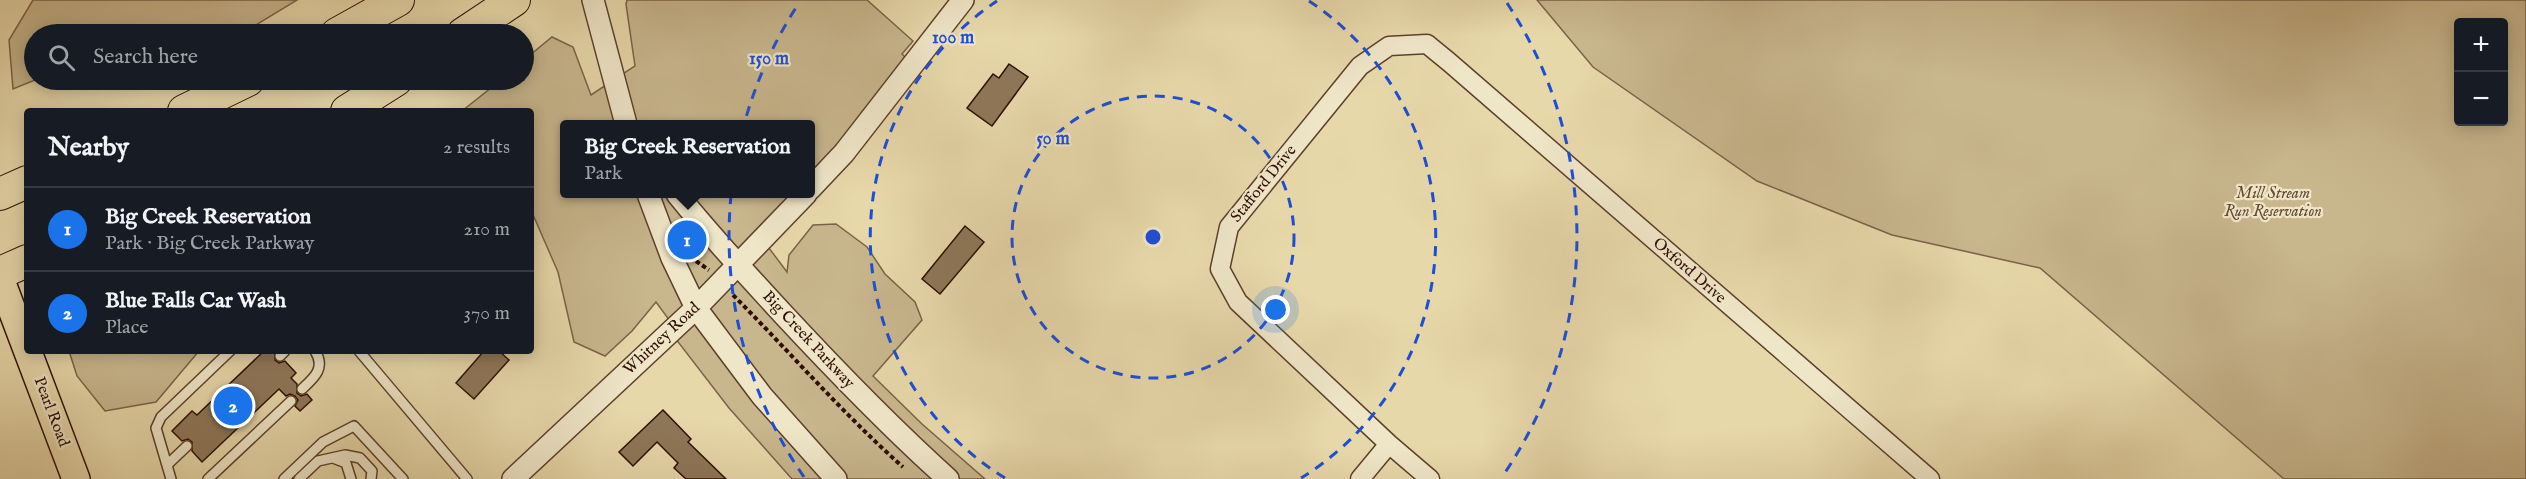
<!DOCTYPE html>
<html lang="en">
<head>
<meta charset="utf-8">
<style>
  :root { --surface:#171b24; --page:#242831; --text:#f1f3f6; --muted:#9ea1a6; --line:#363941; --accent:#1a73e8 }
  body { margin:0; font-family:"IM FELL English",serif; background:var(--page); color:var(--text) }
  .controls { position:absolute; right:18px; top:18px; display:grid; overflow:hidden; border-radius:6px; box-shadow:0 3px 15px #0003 }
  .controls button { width:54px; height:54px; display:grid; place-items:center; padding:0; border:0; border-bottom:2px solid var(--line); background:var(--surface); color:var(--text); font:30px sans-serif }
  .you { position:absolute; left:1276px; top:310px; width:21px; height:21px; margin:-15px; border:4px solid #fff; border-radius:50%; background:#1a73e8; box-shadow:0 0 0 9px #1a73e833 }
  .badge { display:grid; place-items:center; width:39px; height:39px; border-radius:50%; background:var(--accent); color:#fff; font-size:20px; font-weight:700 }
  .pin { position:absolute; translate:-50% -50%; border:3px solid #fff; box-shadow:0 2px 6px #0006 }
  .popup { position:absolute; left:560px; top:120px; width:255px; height:78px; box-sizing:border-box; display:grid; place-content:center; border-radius:6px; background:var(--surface); filter:drop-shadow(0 2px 4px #0005); font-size:20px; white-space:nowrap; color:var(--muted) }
  .popup b { font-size:22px; color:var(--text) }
  .popup::after { content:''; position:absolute; left:50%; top:100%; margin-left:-12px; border:12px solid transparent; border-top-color:var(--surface) }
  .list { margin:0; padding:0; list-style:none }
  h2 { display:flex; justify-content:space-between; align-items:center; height:78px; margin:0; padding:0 24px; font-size:26px }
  h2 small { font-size:20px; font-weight:400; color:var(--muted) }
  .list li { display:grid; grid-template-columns:39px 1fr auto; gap:18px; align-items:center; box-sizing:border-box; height:84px; padding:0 24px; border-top:2px solid var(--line) }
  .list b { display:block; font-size:22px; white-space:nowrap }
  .list p { margin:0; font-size:20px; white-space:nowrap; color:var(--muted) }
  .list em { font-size:20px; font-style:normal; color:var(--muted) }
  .icon { flex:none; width:33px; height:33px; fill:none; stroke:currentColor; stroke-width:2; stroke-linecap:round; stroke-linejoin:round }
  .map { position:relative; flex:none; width:2526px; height:479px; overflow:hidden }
  .search { position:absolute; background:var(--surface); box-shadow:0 3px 15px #0003; left:24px; top:24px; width:510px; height:66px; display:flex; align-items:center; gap:15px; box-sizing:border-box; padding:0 21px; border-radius:33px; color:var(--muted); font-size:22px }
  .panel { position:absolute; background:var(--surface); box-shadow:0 3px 15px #0003; left:24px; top:108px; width:510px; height:246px; border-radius:6px }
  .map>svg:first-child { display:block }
  .green { fill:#c8b68d; stroke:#7b6248; stroke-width:1.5; fill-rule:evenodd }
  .building { fill:#8e7759; stroke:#2e0e02; stroke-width:1.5 }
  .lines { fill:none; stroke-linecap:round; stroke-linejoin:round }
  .service-casing { stroke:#5c402c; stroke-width:12 }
  .minor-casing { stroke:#5c402c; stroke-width:21 }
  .tertiary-casing { stroke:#5c402c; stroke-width:24 }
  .primary-casing { stroke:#2e0e02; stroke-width:30 }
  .motorway-casing { stroke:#2e0e02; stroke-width:34 }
  .path { stroke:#2e0e02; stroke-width:4; stroke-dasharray:4.5 3; stroke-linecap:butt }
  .service { stroke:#efe6c8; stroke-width:9 }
  .minor { stroke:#efe6c8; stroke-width:18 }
  .tertiary { stroke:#efe6c8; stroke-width:21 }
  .primary { stroke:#e7d8aa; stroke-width:27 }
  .motorway { stroke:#e7d8aa; stroke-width:32 }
  .ring { fill:none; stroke:#1d4ed8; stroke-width:3; stroke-dasharray:10 8 }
  .labels { text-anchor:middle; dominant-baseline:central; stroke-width:4.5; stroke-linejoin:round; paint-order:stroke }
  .street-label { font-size:16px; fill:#2e0e02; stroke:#efe6c8 }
  .park-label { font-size:16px; font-style:italic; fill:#644933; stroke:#efe6c8 }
  .centre { fill:#1d4ed8; stroke:#efe6c8; stroke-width:3 }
  .ring-label { font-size:18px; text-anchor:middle; font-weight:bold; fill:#1d4ed8; stroke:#efe6c8; stroke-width:4.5; stroke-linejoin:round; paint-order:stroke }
</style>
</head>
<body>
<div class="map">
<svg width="2526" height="479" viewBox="0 0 2526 479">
  <rect width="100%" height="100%" fill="#e7d8aa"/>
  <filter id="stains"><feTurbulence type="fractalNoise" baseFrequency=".00333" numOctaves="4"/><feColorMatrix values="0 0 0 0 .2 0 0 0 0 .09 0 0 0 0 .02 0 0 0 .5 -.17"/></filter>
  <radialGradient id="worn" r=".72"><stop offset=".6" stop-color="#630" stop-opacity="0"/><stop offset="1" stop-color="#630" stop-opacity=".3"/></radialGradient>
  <path class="green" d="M33,0H297L241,34H34L35,80L13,89L9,40Z
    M627,0H867L913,41L902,54L912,64L810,189V124H564V194H805L760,236L787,272L789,255L813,225L836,224L867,247L885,274L915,302L922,320L873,376L922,424L985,479H792L729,408L665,325L670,321L656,302L632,331L605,356L574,342L558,272L531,210V111H462L501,80H524V60L552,37L573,47L591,95L635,66L626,4Z
    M1537,0H2526V479H2284L2040,268L1892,235L1757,181L1593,67ZM2458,22H2504V122H2458Z
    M69,351H199L156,402L105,411L77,376Z"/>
  <path class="building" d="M1009,64L1028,77L992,126L967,108L993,74L999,78Z
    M965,226L984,242L940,294L922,279Z
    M264,351H275V360L279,363L285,361L296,373L291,378L297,384V393L301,396L307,394L312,400L300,411L295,406L298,400L295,396L290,394L286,396L279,389L202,462L192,451V442L188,439L182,441L172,431L192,411L197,415Z
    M484,351H499L509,360L474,399L456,383Z
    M663,410L691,439L688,442L726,479H686L674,468L678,463L657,442L633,466L619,452Z"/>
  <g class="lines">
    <defs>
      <path id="service" d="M359,351L467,479
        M280,356L285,351
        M302,389C314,378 326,368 315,351
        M333,458L346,463L351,479
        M167,465L187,446
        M171,479L156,428L161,417L230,351
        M208,479L291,401
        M284,479L323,442L354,426L403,479
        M299,479L318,461L345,455L360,458L372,471L371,479"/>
      <path id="minor" d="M1360,479L1389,444
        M1430,479L1389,444L1238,302L1220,269L1229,227L1360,66L1389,46L1427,44L1449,62L1930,479"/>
      <path id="tertiary" d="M593,0L626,124
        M810,189L844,153L963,0
        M648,194L672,258L696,308L762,396L836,479
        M677,194C710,235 746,274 783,314C836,371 890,427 948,479
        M513,479L696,308L806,194"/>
      <path id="primary" d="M0,278L76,479"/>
      <path id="motorway" d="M337,34L398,0
        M463,34L514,0
        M184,111L248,80
        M347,111L396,80
        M0,194L27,182
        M0,273L27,261"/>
    </defs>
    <use href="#service" class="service-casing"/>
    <use href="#minor" class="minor-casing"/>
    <use href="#tertiary" class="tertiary-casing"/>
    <use href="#primary" class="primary-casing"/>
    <use href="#motorway" class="motorway-casing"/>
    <path class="path" d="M696,261L709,270
      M733,295C790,352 842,413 903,467"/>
    <use href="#service" class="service"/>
    <use href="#minor" class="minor"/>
    <use href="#tertiary" class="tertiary"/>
    <use href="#primary" class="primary"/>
    <use href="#motorway" class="motorway"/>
  </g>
  <g class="ring">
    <circle cx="1153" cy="237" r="141"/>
    <path d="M1005 478A283 283 0 0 1 997 1M1309 1A283 283 0 0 1 1301 478"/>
    <path d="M804 477A424 424 0 0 1 799 3M1507 3A424 424 0 0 1 1502 477"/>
  </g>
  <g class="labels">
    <g class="street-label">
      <text transform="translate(1264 184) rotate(-51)">Stafford Drive</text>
      <text transform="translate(1689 271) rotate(41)">Oxford Drive</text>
      <text transform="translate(662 339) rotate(-43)">Whitney Road</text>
      <text transform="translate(808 340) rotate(47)">Big Creek Parkway</text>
      <text transform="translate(51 412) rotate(69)">Pearl Road</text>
    </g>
    <g class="park-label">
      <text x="2273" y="194">Mill Stream<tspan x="2273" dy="18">Run Reservation</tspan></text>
    </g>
  </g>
  <circle cx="1153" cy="237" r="9" class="centre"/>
  <g class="ring-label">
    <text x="953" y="43">100 m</text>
    <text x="769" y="64">150 m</text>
    <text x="1053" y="144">50 m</text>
  </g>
  <rect width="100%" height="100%" filter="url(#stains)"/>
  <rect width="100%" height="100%" fill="url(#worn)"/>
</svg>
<div class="controls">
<button>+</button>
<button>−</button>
</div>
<div class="you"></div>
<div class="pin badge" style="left:687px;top:240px">1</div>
<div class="popup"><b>Big Creek Reservation</b>Park</div>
<div class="pin badge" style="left:233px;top:406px">2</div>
<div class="search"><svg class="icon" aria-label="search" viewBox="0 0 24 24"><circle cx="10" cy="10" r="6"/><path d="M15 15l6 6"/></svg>Search here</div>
<section class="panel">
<h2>Nearby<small>2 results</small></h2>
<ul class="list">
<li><span class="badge">1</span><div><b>Big Creek Reservation</b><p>Park · Big Creek Parkway</p></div><em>210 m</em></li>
<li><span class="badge">2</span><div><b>Blue Falls Car Wash</b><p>Place</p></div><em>370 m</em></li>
</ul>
</section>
</div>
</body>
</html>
